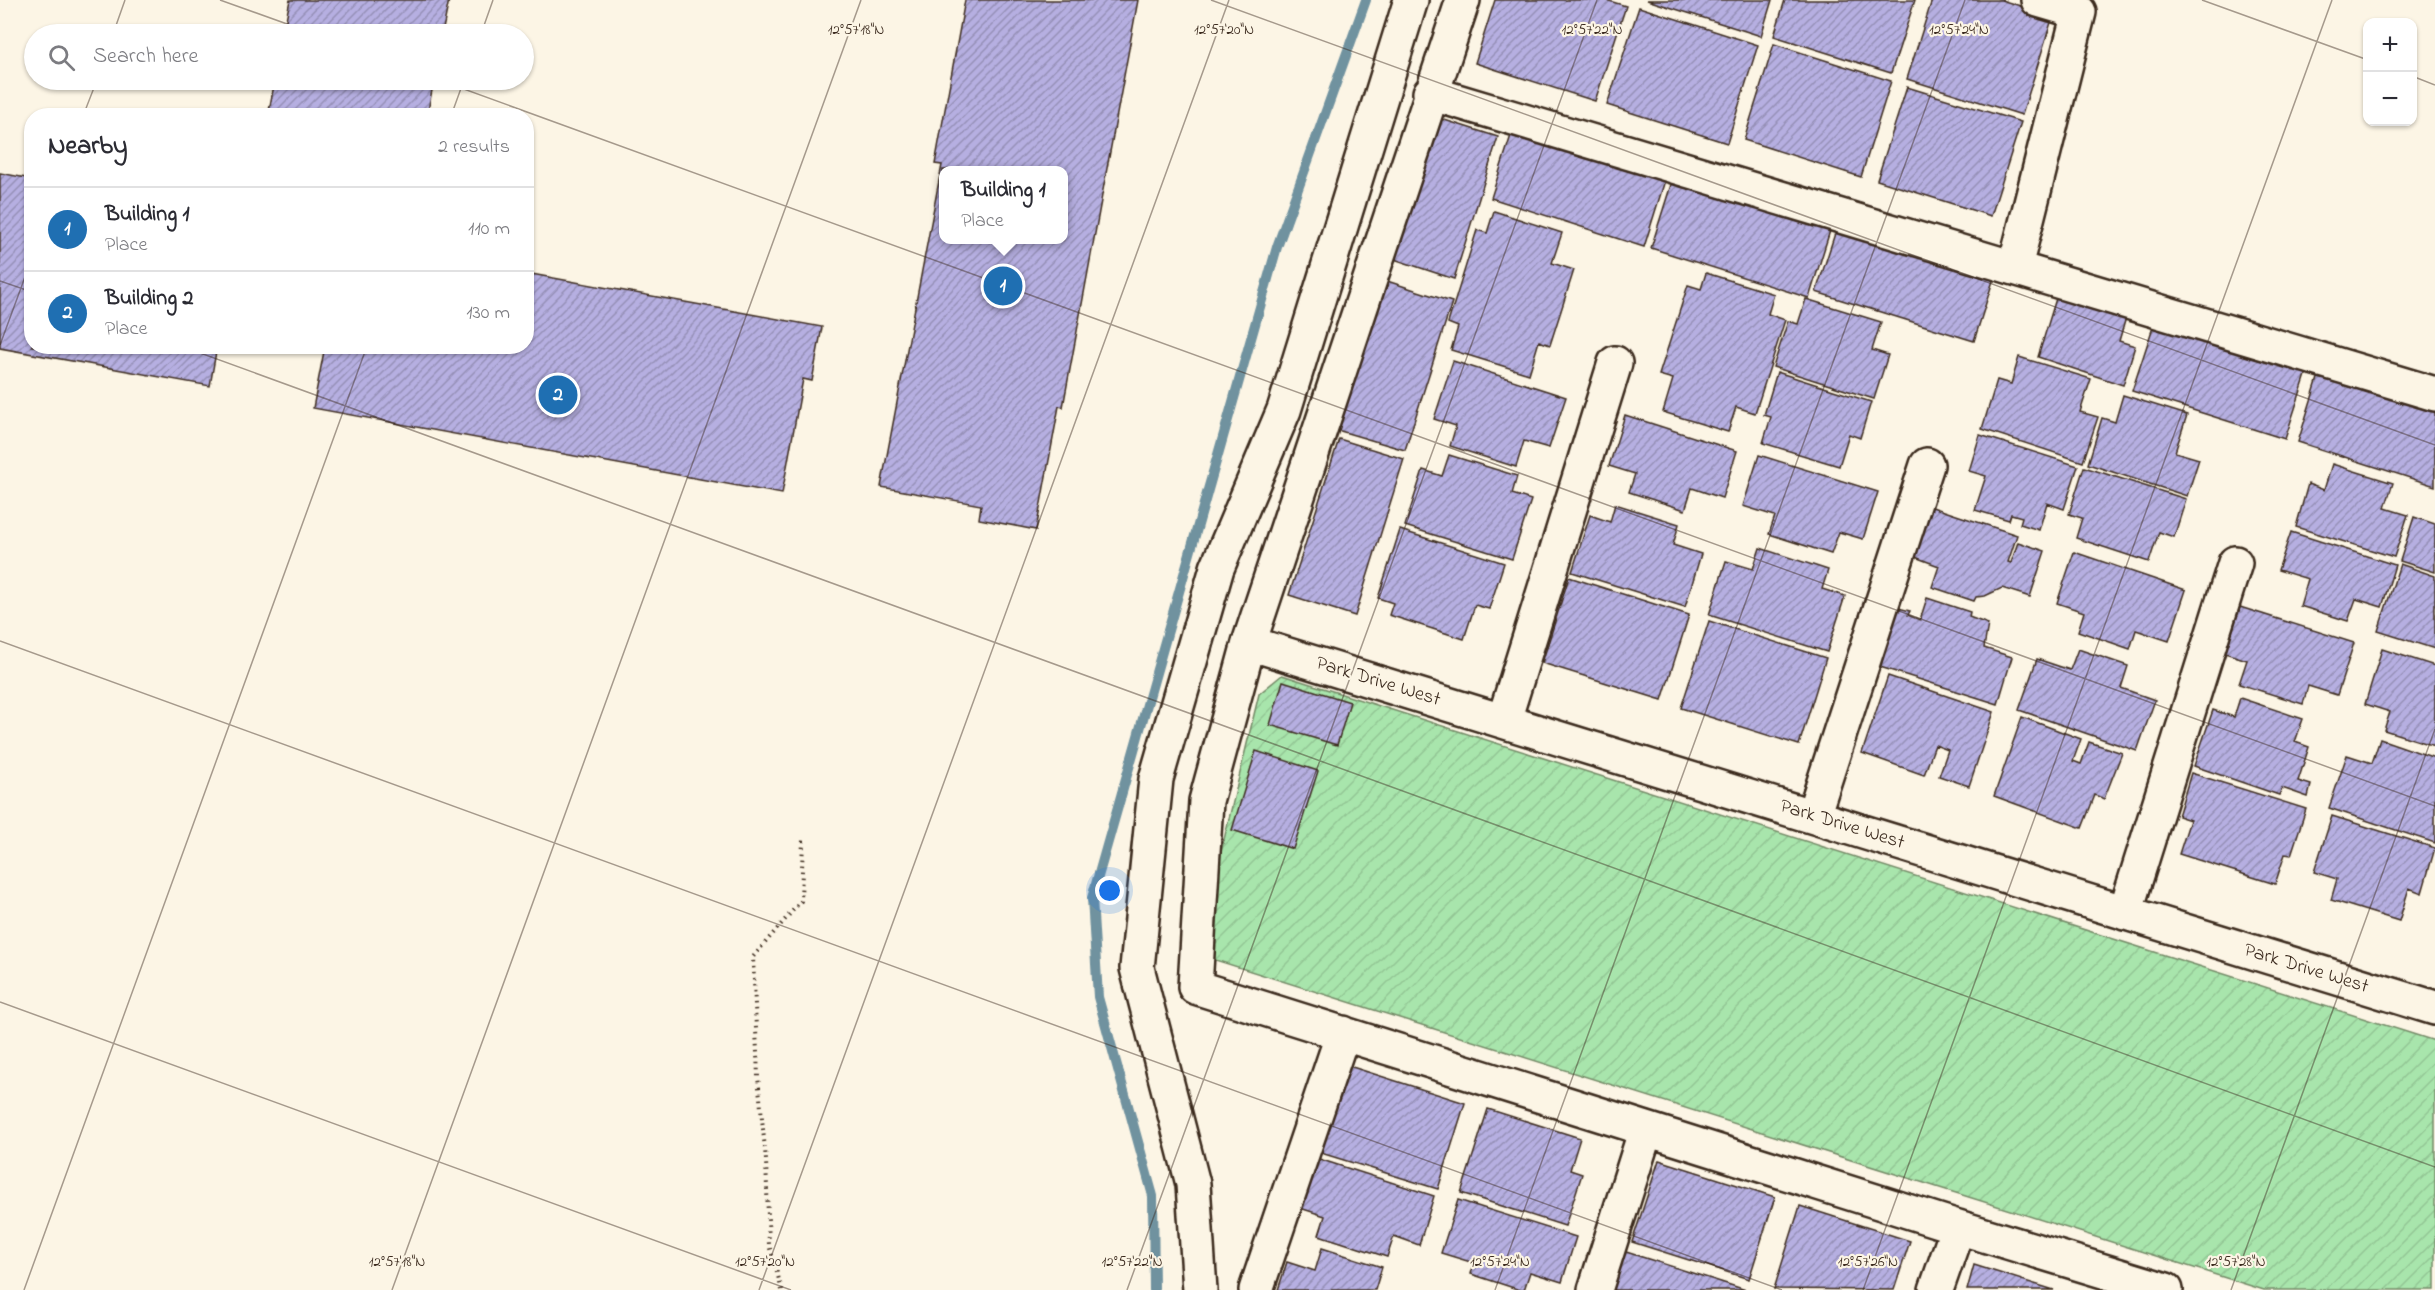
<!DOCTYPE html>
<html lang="en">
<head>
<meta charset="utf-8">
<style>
  :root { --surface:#fff; --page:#f7f7f7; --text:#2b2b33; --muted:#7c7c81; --line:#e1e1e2; --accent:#1f6fb2 }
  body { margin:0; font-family:"Indie Flower",sans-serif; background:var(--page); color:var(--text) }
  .controls { position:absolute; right:18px; top:18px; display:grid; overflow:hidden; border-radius:12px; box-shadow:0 2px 4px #0004 }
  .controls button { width:54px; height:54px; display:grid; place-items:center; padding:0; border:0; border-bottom:2px solid var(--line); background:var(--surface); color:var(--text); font:30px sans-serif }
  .you { position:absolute; left:1110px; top:891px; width:21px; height:21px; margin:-15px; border:4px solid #fff; border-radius:50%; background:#1a73e8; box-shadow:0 0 0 9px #1a73e833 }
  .badge { display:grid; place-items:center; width:39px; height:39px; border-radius:50%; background:var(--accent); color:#fff; font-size:20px; font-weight:700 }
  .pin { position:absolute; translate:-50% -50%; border:3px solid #fff; box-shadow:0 2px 6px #0006 }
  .popup { position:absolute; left:939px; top:166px; width:129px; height:78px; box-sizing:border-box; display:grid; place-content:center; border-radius:12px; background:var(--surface); filter:drop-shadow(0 2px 4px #0005); font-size:20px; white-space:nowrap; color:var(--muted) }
  .popup b { font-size:22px; color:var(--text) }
  .popup::after { content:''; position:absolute; left:50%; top:100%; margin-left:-12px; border:12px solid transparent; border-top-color:var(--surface) }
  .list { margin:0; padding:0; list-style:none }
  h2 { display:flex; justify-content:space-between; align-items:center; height:78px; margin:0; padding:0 24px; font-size:26px }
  h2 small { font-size:20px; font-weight:400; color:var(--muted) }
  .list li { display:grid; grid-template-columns:39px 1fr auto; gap:18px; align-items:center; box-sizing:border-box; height:84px; padding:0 24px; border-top:2px solid var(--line) }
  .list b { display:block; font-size:22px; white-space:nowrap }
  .list p { margin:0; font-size:20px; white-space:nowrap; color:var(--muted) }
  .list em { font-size:20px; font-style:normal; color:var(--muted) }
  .icon { flex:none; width:33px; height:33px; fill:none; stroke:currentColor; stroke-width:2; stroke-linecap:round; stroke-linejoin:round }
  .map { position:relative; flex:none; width:2435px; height:1290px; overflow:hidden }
  .search { position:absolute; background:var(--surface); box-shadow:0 2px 4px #0004; left:24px; top:24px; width:510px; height:66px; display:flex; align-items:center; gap:15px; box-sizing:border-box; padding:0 21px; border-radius:33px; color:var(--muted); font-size:22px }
  .panel { position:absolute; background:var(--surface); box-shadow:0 2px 4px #0004; left:24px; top:108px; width:510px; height:246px; border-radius:24px }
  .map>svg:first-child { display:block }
  .garden { fill:url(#garden-furrows); stroke:#728865; stroke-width:1.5 }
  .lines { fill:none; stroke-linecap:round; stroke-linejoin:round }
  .stream { stroke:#70929f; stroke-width:10 }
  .building { fill:url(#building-hatch); stroke:#3b2a1e; stroke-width:1.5; fill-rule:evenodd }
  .minor-casing { stroke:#3b2a1e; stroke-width:38 }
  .path { stroke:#3b2a1e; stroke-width:4; stroke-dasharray:1.5 4.5; stroke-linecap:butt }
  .minor { stroke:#fcf5e5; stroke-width:33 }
  .ticks { fill:none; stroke:#3b2a1e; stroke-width:1.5; stroke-opacity:0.45 }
  .labels { text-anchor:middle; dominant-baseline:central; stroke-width:4.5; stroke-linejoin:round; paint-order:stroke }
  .street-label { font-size:20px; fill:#3b2a1e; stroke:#fcf5e5 }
  .ticks-label { font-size:15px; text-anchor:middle; fill:#3b2a1e; stroke:#fcf5e5; stroke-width:4.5; stroke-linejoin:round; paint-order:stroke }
</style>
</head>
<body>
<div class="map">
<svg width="2435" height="1290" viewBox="0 0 2435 1290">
  <defs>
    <pattern id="garden-furrows" width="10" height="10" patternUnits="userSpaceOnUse" patternTransform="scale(1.5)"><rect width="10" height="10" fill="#a8e5ac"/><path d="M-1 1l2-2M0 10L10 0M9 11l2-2" fill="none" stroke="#92c594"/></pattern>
    <pattern id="building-hatch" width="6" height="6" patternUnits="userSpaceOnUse" patternTransform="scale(1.5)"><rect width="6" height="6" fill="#b6afe1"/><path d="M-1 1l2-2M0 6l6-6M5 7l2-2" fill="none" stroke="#958fb6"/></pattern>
  </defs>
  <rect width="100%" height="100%" fill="#fcf5e5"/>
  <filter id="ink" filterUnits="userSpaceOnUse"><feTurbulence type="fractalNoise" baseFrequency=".0167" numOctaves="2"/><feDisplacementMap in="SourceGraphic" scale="12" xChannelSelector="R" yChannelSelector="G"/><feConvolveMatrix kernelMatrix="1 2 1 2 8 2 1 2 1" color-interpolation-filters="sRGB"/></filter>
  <g filter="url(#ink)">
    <path class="garden" d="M1282,675L2435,1041V1290H2264L1212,959L1201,935L1259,694Z"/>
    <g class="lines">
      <path class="stream" d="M1154,1290L1153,1196L1098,997L1092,898L1277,247L1366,0"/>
    </g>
    <path class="building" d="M290,0H449L442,34H283Z
      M965,0H1138L1063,407L1059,406L1036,530L979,519L981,505L881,487L942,165L935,164ZM943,170H1063V240H943Z
      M1495,0H1606L1626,6L1595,101L1475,63Z
      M1647,0H1772L1761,36Z
      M1785,0H1915L1891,73L1774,36Z
      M1932,0H2001L2053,16L2022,115L1907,79Z
      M1639,7L1758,45L1727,143L1607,105Z
      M1774,44L1891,81L1861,177L1744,140Z
      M275,80H434L427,116H268Z
      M1907,87L2021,122L1991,216L1877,180Z
      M1435,117L1498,137L1454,279L1391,258Z
      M1514,126L1667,174L1644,247L1491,198Z
      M1675,172L1833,221L1809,298L1651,248Z
      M0,173L32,179V346H217L210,386L0,348Z
      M1494,211L1562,233L1552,263L1574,270L1550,345L1539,341L1529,374L1451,350L1458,327L1448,323L1477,230L1487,233Z
      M1840,218L1997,268L1974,341L1816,292Z
      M526,273L822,327L812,381L803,379L782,494L313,408L325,346H526Z
      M1706,273L1774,294L1768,314L1785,320L1755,413L1736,407L1728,432L1663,412L1673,379L1659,375L1688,285L1701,289Z
      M1384,280L1452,302L1405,450L1337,430Z
      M2058,292L2127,314L2119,341L2135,346L2123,385L2038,357Z
      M1806,299L1881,322L1872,350L1888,355L1874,399L1773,367L1788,321L1798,324Z
      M2154,324L2307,372L2285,439L2132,391Z
      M2019,357L2091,379L2080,412L2098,417L2083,462L1982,429L1997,380L2011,384Z
      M1453,361L1566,397L1549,448L1524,441L1516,467L1450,446L1456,426L1434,419Z
      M1777,372L1871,402L1860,438L1849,434L1839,466L1763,443L1771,417L1764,415Z
      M2319,375L2435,412V486L2298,442Z
      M2123,395L2187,415L2175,452L2199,459L2187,496L2088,464L2102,418L2115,422Z
      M1625,415L1737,451L1722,498L1692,488L1685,510L1629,492L1635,474L1609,466Z
      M1980,435L2078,466L2064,509L2047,503L2039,530L2020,524L2022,517L2011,514L2009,520L1975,510L1986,476L1969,471Z
      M1339,439L1404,459L1355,616L1289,595Z
      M1449,455L1517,476L1512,494L1531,500L1512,559L1405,526L1423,470L1442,476Z
      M1759,455L1878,492L1863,539L1839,532L1831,554L1769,534L1775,516L1743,506Z
      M2332,464L2393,483L2385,508L2408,515L2394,557L2296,527L2308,484L2324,490Z
      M2084,467L2186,499L2174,537L2159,532L2149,562L2076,538L2082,518L2069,514Z
      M1615,504L1679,524L1673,545L1701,554L1685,607L1572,572L1590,515L1610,522Z
      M1932,507L2017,535L2008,562L2011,563L2018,542L2045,551L2030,597L2002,588L1985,596L1976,597L1974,601L1932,587L1939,566L1915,557Z
      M2414,517L2435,524V572L2400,561Z
      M1400,530L1504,563L1489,609L1475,605L1464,639L1389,615L1393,603L1378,598Z
      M2291,532L2395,565L2382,607L2356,599L2348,621L2300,606L2308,579L2278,570Z
      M1760,548L1828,570L1822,589L1845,596L1827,652L1709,615L1726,561L1753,569Z
      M2074,552L2186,590L2169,641L2136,630L2130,649L2078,631L2084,612L2057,603Z
      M2400,564L2435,576V649L2378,631Z
      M1569,577L1689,615L1662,700L1542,663Z
      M1927,598L1970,612L1969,617L1988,624L1984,648L2012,657L1998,704L1880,667L1898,608L1910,611L1908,615L1920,620Z
      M2240,607L2354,643L2337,695L2308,686L2303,704L2239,684L2247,660L2225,653Z
      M1709,621L1826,658L1799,745L1681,708Z
      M2078,649L2128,666L2121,688L2155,700L2137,751L2019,710L2037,659L2070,670Z
      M2382,649L2435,666V746L2384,730L2390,712L2365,704Z
      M1888,676L1994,712L1969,786L1939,776L1948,750L1935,745L1924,775L1862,753Z
      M1283,681L1350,702L1337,745L1270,725Z
      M2240,698L2303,719L2295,742L2309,747L2298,781L2311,785L2308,797L2282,788L2279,795L2194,766L2213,710L2234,717Z
      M2022,717L2081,739L2073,761L2081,764L2089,742L2122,753L2104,799L2095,795L2082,828L1994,796Z
      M2380,739L2435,758V843L2329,808L2347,755L2372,763Z
      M1256,751L1318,771L1293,849L1232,830Z
      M2191,773L2306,809L2291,855L2285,854L2275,884L2179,854L2190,820L2178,816Z
      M2332,816L2435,848L2422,893L2409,888L2399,921L2331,900L2337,879L2314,872Z
      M1349,1066L1465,1103L1438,1189L1321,1153Z
      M1488,1109L1580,1138L1570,1170L1582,1174L1565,1226L1461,1193Z
      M1316,1158L1434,1196L1419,1245L1394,1236L1387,1257L1319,1235L1325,1216L1300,1208Z
      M1659,1160L1775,1197L1749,1279L1632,1242Z
      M1458,1200L1576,1237L1562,1282L1530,1272L1524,1290H1520L1471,1274L1474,1263L1441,1253Z
      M1800,1206L1910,1241L1894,1290L1774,1289Z
      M1322,1248L1382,1267L1375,1290H1278L1287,1262L1315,1271Z
      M1623,1251L1746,1290H1610Z
      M1974,1265L2054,1290H1967Z"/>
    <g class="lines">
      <defs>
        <path id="minor" d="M1463,0L1249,643L1206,801L1195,987L1958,1227L2166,1290
          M1430,93L2435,394
          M2015,267L2079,12L2038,0
          M1249,643L2435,1008
          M1504,720L1615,363
          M1813,816L1927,465
          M2125,913L2235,563
          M1200,1290L1193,1184L1137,968L1156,779L1217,568L1284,410L1411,0
          M1256,1290L1343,1033
          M1595,1290L1646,1129
          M1936,1290L1958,1227"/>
      </defs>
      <use href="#minor" class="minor-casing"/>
      <path class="path" d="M782,1290L769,1245L766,1160L758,1077L753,957L801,901L803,839"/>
      <use href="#minor" class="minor"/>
    </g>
  </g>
  <path class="ticks" d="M220,0L315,34M1211,0L2435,445M2202,0L2368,60M113,34L125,0M481,34L493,0M2412,76L2435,85M439,80L2435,806M83,116L97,80M451,116L464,80M0,281L32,292M0,345L32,258M181,346L2435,1167M0,641L1782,1290M0,1002L791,1290M24,1290L367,346M392,1290L861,0M759,1290L1229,0M1127,1290L1597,0M1495,1290L1965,0M1863,1290L2332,0M2231,1290L2435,729"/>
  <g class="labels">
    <g class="street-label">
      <text transform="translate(1378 682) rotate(17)">Park Drive West</text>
      <text transform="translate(1842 825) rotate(17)">Park Drive West</text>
      <text transform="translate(2306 969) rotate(17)">Park Drive West</text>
    </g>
  </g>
  <g class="ticks-label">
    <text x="856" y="34">12°57'18"N</text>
    <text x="1224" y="34">12°57'20"N</text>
    <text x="1592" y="34">12°57'22"N</text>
    <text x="1959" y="34">12°57'24"N</text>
    <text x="397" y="1266">12°57'18"N</text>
    <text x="765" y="1266">12°57'20"N</text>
    <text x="1132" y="1266">12°57'22"N</text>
    <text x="1500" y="1266">12°57'24"N</text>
    <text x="1868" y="1266">12°57'26"N</text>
    <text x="2236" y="1266">12°57'28"N</text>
  </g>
</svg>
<div class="controls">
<button>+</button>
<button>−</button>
</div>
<div class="you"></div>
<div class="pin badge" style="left:1003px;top:286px">1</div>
<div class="popup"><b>Building 1</b>Place</div>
<div class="pin badge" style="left:558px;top:395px">2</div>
<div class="search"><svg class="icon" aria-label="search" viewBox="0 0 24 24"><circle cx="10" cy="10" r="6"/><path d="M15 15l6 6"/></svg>Search here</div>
<section class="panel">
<h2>Nearby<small>2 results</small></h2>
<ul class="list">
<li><span class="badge">1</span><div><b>Building 1</b><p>Place</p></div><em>110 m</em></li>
<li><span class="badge">2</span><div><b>Building 2</b><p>Place</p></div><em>130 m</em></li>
</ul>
</section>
</div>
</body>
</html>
